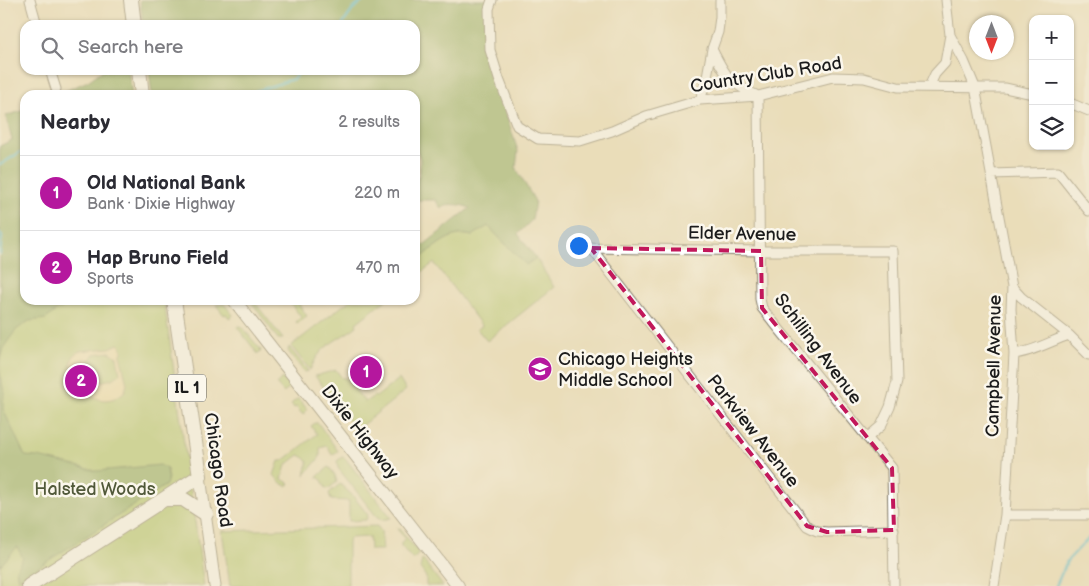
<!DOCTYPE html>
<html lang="en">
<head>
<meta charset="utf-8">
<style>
  :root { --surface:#fff; --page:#f7f7f7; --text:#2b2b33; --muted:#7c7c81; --line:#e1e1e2; --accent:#b5179e }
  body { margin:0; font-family:"Balsamiq Sans",sans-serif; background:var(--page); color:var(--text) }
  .controls { position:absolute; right:15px; top:15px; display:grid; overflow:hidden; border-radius:10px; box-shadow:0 1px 4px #0004 }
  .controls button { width:45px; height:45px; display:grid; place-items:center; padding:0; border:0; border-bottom:1px solid var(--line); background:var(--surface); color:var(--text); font:25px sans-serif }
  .compass { position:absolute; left:969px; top:15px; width:45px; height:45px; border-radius:50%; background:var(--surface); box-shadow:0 1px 4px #0004; rotate:180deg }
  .you { position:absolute; left:578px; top:245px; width:18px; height:18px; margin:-12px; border:4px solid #fff; border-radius:50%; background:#1a73e8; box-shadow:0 0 0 8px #1a73e833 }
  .badge { display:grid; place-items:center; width:32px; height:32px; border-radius:50%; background:var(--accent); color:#fff; font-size:16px; font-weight:700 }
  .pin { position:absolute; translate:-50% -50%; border:2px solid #fff; box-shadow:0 1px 5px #0006 }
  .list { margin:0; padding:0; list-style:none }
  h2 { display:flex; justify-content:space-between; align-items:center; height:65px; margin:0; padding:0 20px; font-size:21px }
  h2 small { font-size:16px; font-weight:400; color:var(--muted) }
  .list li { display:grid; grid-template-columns:32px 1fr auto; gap:15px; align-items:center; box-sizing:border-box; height:75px; padding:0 20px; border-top:1px solid var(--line) }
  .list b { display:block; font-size:19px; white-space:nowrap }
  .list p { margin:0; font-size:16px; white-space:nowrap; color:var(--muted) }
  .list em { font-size:16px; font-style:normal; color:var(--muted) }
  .icon { flex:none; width:28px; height:28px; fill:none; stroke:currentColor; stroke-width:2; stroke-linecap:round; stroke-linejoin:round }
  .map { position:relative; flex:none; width:1089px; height:586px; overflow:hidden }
  .search { position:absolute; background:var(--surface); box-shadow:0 1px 4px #0004; left:20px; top:20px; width:400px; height:55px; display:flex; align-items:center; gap:12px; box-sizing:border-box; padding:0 18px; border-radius:15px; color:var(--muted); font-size:19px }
  .panel { position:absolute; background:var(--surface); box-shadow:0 1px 4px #0004; left:20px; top:90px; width:400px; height:215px; border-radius:15px }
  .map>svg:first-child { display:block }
  .green { fill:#b0c86e; stroke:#667245 }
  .forest { fill:#8cac61; stroke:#54643e }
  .sand { fill:#eeda9e; stroke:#857b5d; fill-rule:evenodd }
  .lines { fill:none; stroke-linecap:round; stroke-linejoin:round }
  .stream { stroke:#55bcd2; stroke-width:2.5 }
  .minor-casing { stroke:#837c6a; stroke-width:11 }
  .tertiary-casing { stroke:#837c6a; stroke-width:13 }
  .secondary-casing { stroke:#837c6a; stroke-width:14 }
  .primary-casing { stroke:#837c6a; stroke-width:16 }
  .minor { stroke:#fff; stroke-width:9 }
  .tertiary { stroke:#fff; stroke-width:11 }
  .secondary { stroke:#fff; stroke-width:12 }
  .primary { stroke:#fff; stroke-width:14 }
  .marked { fill:none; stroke:#c2185b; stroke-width:4; stroke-dasharray:10 6; stroke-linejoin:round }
  .labels { text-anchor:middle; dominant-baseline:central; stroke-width:5; stroke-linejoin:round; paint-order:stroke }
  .shield { fill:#fbf7ec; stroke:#5f5e5a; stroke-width:1 }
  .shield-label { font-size:16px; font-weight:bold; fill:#1c1c1c }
  .street-label { font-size:18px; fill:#1c1c1c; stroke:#fbf7ec }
  .poi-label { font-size:18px; fill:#1c1c1c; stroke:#fbf7ec; text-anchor:start }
  .park-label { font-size:18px; fill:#505839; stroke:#fbf7ec }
</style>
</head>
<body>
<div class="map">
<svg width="1089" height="586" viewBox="0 0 1089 586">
  <rect width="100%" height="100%" fill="#fbf7ec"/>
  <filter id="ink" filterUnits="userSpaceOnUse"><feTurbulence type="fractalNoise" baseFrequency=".02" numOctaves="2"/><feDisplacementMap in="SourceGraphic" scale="10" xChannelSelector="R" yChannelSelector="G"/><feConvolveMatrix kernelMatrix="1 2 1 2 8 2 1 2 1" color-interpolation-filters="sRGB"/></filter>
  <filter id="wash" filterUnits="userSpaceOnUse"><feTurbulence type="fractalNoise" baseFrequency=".0096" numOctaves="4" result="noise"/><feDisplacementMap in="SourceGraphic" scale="20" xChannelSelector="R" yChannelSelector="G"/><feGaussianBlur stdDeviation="1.12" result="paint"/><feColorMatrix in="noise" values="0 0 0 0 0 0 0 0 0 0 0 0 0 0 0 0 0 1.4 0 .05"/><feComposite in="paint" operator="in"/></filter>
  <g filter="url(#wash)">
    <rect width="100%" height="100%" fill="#eaddb9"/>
    <path class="green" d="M25,110V300H164L204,586H0V146L12,140L6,116Z
      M488,226L526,265L536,258L554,287L487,341L477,329L482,326L434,263L415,277V263C432,250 450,229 472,236Z
      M250,300H253L283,339H278Z
      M288,300H305L299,305L307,316L297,324L296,322L301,317Z
      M350,300H386L356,323L357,326C346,335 331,341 321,352C316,357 313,364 310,370L291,346Z
      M224,304L233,315L230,319L226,314L224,315L216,305Z
      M239,326H241L261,350L260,353L258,354L237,327Z
      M289,347L308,371L304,372L288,351Z
      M336,370L342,378H346L365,402L374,396L376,397L399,379L406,390L356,430L315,376Z
      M281,379H284L290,387L284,393L276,384Z
      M297,399H299L307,409L303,415L296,407L294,408L291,404Z
      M315,423H318L338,451L332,455L327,446L320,448V457L305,475L308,462L305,458L299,455L286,465L282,479L290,484L287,486L281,483L274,475L279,461H283L317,434L311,426Z
      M342,457L345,458L390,516L391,518L382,520L376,516L338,468L337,461Z
      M329,467L335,475L337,482L328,489L325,487L322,480L317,477Z
      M340,484L353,496L368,515L366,520L349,521V501L331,500L329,493Z
      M377,526L381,531L383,550H370L369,537L349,538L348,543V586H230L222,531Z
      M397,529H400L419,553L413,560L401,546V543L405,538Z
      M422,560H423L443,586H426V577L420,568Z"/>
    <path class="forest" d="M140,0H489V61L518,151L516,168L535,201L532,220L518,234L536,258L526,265L488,226L472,236C450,229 432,250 415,263V252L470,208C459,204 452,203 441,208L435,200H415V186L420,172V159L415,144V95H308L300,93L298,95H152L149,70H415V25H143Z
      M103,70H128L132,95H65V91L88,81Z
      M25,110V300H83L57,310L46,319L29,321L16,330L3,348L0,360V146L12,140L6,116Z
      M0,372L4,392L3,409L25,456L38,457L97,471L160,465L167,469L168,478L166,485L18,580L16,569L23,558L17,547L0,566Z"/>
    <path class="sand" d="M118,344L122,348V353L120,355L127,384L125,391C93,422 53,363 80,351L110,348ZM110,352L117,357L120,373C115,380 104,381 96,382L92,378L89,360L94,354Z"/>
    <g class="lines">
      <path class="stream" d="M342,25L354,8L365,0
        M244,95L293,79L302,70
        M0,165L25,149
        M0,233L2,236L0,254
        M1056,586L1067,561L1089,538"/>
    </g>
  </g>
  <g filter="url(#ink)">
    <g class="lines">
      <defs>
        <path id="minor" d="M30,0L37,25
          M492,0L489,9L490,50L499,79L517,126L538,139L580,141L612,131L646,116L700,100L758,96L833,77L864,78L898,87L1005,88L1033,94
          M946,0L950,35L964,61L975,87L1012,287L1011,309L1014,354L1005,515L994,586
          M712,49C726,77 729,83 758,96L760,299L762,308L892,468L894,586
          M50,70L56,89
          M929,87L935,74L945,63L950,35
          M700,100L706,82L712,49L718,32L720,17V0
          M1070,103L1089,111
          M991,174L1058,172L1089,211
          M579,242L591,248L807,526L817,531L827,532L894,530
          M591,248L761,251H893L897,382L890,407L881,426L867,438
          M1012,287L1021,297L1069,335L1089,355
          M1014,354C1033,352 1051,341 1069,335
          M1005,515H1089"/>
        <path id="tertiary" d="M200,476L215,586"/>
        <path id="secondary" d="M234,300L458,586"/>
        <path id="primary" d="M131,0L134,25
          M139,70L142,95
          M165,499H183L206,514
          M29,586L200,476L174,300"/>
      </defs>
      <use href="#minor" class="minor-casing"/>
      <use href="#tertiary" class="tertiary-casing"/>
      <use href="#secondary" class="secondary-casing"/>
      <use href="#primary" class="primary-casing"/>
      <use href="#minor" class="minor"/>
      <use href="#tertiary" class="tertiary"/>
      <use href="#secondary" class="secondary"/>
      <use href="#primary" class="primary"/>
    </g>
  </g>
  <path d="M0 0H1089V586H0ZM591,248L761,251L762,308L892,468L894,530L827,532L807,526Z" fill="#eaddb9" fill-opacity=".55" fill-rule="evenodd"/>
  <path class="marked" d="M591,248L761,251L762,308L892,468L894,530L827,532L807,526Z"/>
  <defs>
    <symbol id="school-disc" viewBox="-11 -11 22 22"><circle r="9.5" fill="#b5179e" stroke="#fbf7ec"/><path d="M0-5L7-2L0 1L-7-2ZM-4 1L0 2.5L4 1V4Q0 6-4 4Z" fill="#fff"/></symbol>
  </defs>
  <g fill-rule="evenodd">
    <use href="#school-disc" x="526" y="355" width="28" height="28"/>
  </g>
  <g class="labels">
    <rect class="shield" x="168" y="374.5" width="38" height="27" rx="4"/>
    <g class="shield-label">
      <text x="187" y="388">IL 1</text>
    </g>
    <g class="street-label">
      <text transform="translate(766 75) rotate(-9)">Country Club Road</text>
      <text transform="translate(742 234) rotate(1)">Elder Avenue</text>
      <text transform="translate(818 349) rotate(53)">Schilling Avenue</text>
      <text transform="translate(994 366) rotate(-89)">Campbell Avenue</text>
      <text transform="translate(753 431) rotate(52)">Parkview Avenue</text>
      <text transform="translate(360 432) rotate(52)">Dixie Highway</text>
      <text transform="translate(218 470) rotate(82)">Chicago Road</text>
    </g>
    <g class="poi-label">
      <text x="558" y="359">Chicago Heights<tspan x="558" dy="21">Middle School</tspan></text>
    </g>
    <g class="park-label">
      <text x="95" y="489">Halsted Woods</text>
    </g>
  </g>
</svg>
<div class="controls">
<button>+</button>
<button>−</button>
<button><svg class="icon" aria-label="layers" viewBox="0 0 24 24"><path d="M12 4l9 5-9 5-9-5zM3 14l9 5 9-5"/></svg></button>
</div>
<svg class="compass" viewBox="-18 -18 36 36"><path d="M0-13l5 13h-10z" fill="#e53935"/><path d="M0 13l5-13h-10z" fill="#7c7c81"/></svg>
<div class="you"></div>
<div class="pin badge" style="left:366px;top:372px">1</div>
<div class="pin badge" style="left:81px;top:381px">2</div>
<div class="search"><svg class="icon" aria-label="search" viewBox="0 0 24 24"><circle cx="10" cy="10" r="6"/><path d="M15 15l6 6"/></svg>Search here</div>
<section class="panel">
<h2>Nearby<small>2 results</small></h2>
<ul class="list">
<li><span class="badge">1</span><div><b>Old National Bank</b><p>Bank · Dixie Highway</p></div><em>220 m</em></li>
<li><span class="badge">2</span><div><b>Hap Bruno Field</b><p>Sports</p></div><em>470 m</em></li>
</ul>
</section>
</div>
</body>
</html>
